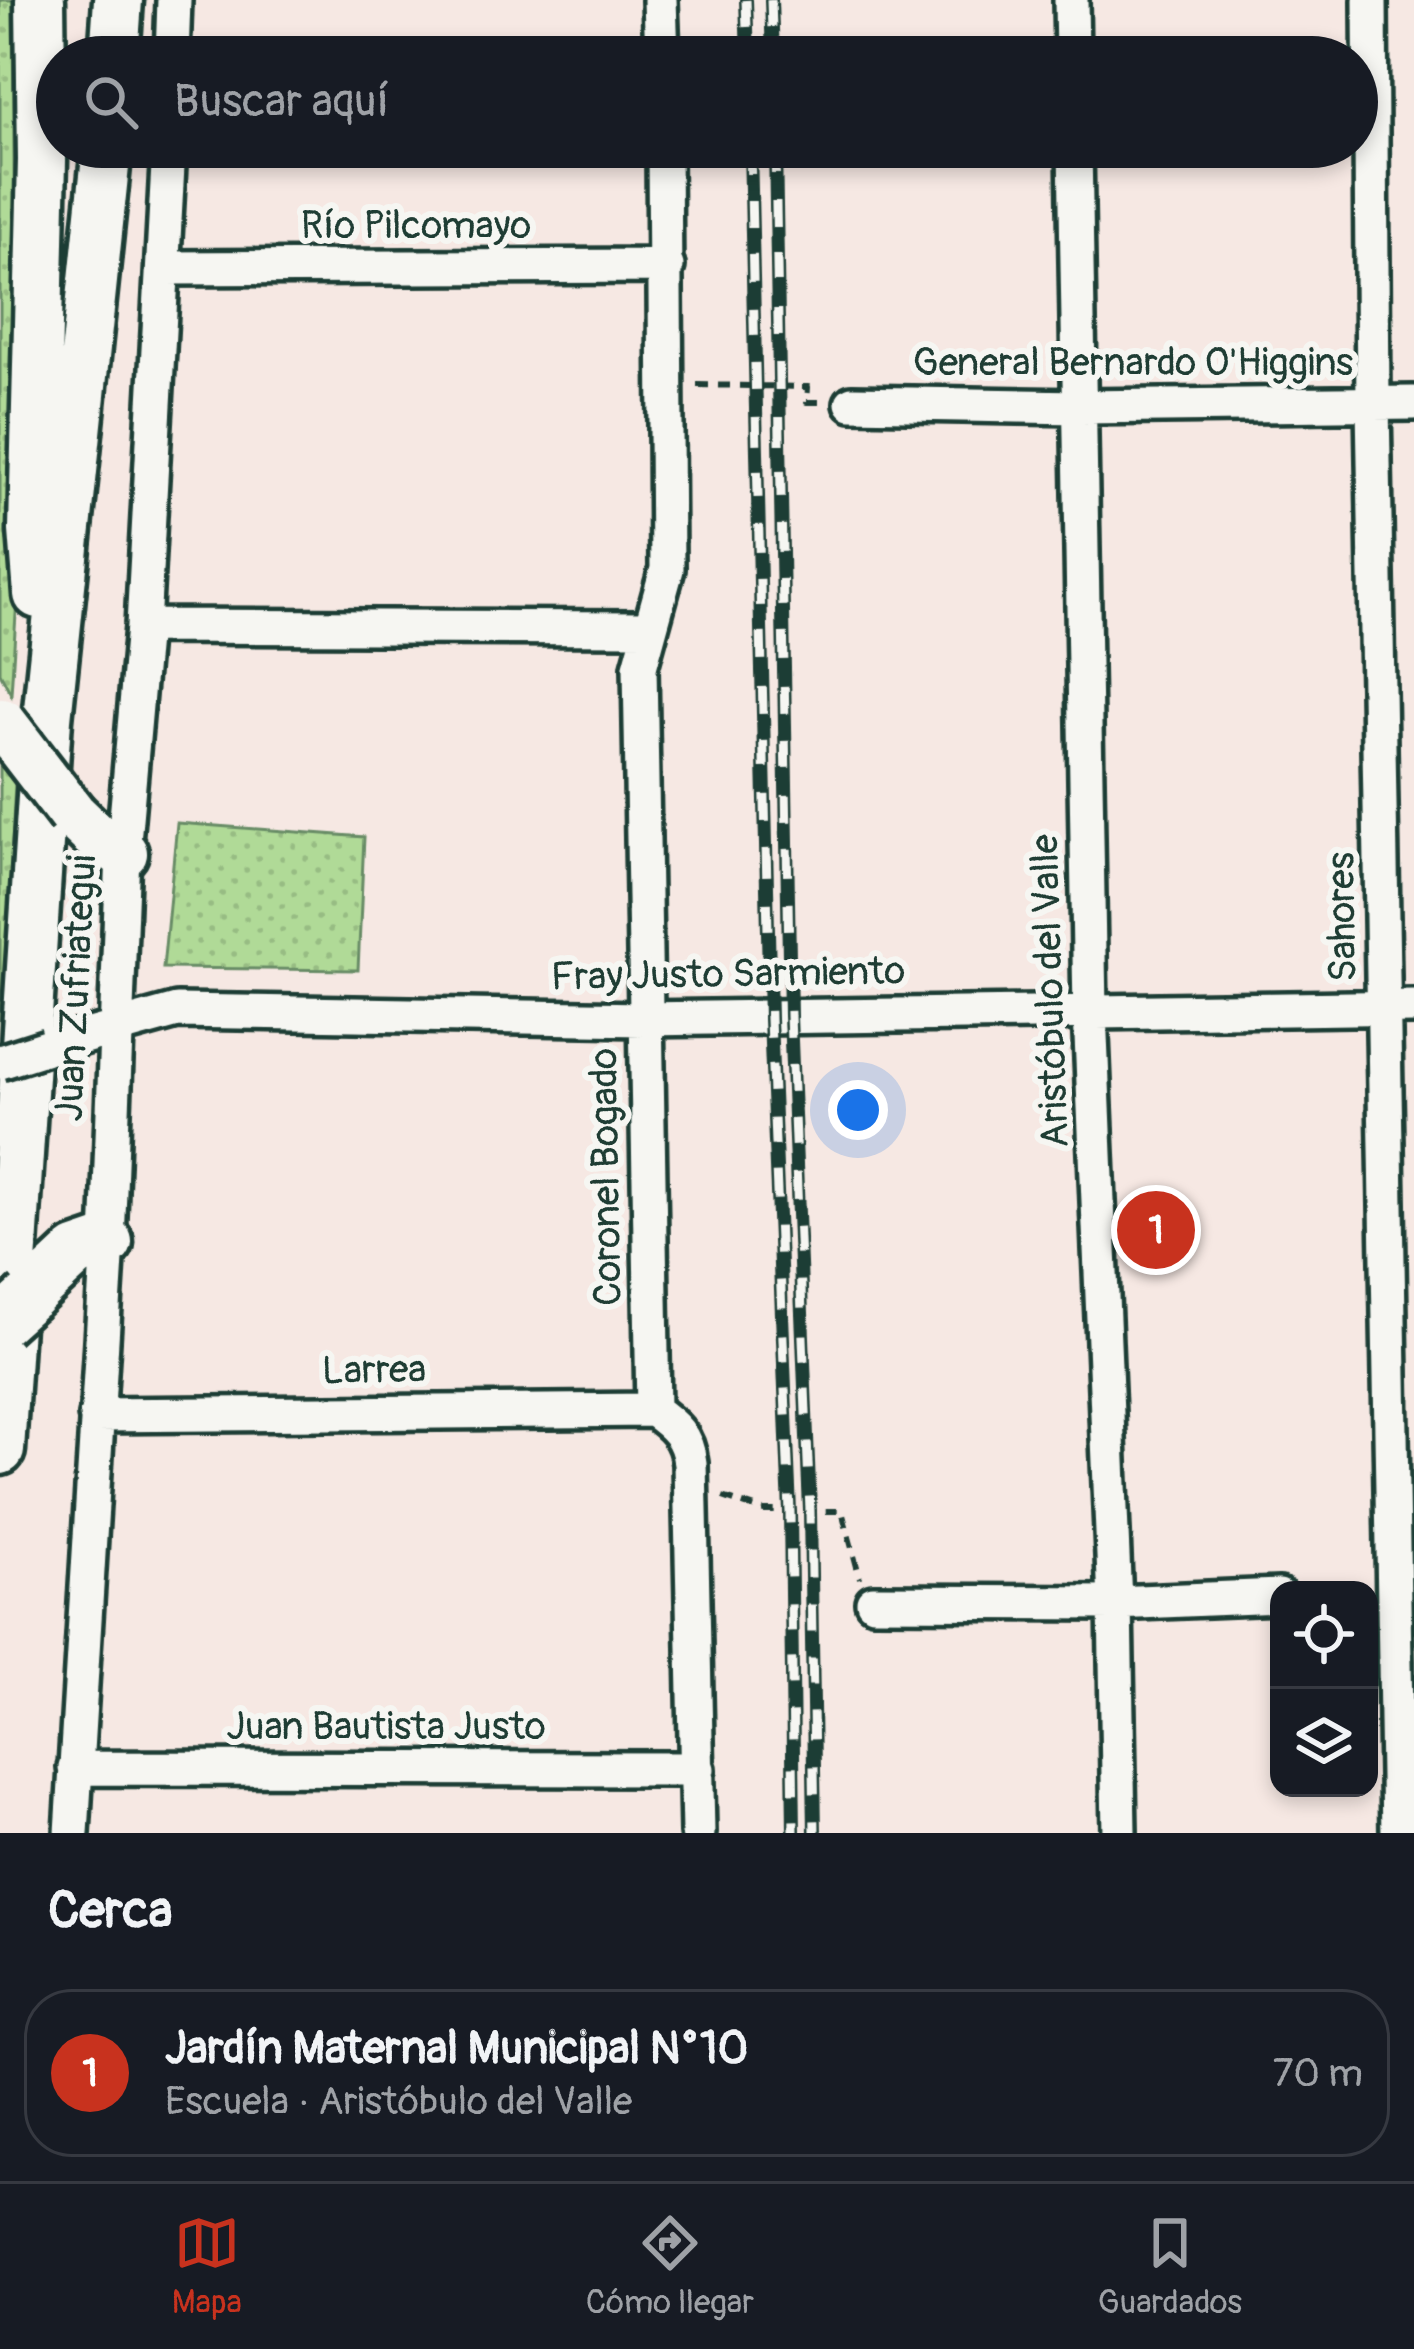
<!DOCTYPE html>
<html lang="es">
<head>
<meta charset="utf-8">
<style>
  :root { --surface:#171b24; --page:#20242c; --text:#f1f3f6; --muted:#9ea1a6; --line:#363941; --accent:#c8321e }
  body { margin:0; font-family:Pangolin,sans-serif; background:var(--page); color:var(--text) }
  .controls { position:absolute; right:36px; bottom:36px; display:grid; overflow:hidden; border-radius:24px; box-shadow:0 6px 18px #0003 }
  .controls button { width:108px; height:108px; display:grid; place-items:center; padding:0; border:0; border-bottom:3px solid var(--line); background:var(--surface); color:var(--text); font:60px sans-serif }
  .you { position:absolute; left:858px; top:1110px; width:42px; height:42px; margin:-30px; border:9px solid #fff; border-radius:50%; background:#1a73e8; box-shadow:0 0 0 18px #1a73e833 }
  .badge { display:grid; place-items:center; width:78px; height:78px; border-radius:50%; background:var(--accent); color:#fff; font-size:39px; font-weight:700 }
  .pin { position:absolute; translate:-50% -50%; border:6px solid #fff; box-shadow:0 3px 12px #0006 }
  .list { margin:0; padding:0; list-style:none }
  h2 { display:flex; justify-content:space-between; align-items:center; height:156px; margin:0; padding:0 48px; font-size:51px }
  h2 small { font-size:39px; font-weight:400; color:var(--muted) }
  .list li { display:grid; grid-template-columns:78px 1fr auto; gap:36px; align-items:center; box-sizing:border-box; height:168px; margin:0 24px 24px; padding:0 24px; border:3px solid var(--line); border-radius:48px }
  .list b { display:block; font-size:45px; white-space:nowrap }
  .list p { margin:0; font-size:39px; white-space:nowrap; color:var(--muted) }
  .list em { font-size:39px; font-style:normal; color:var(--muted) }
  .icon { flex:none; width:66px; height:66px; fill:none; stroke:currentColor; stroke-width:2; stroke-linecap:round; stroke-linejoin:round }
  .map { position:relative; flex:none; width:1414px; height:1833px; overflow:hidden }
  .search { position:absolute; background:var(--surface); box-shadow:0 6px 18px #0003; left:36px; right:36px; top:36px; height:132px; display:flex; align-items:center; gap:30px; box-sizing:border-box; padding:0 42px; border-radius:66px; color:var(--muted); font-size:45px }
  .sheet { height:348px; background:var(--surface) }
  nav { display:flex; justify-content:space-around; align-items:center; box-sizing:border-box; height:168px; border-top:3px solid var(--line); background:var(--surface); font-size:33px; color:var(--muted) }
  nav a { display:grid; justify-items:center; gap:6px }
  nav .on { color:var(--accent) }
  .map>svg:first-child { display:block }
  .green { fill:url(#green-dots); stroke:#688c66; stroke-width:3 }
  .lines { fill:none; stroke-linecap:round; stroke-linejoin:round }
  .minor-casing { stroke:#1f3d34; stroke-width:42 }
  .highway-casing { stroke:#1f3d34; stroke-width:57 }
  .path { stroke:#1f3d34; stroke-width:6; stroke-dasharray:12 9; stroke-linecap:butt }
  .minor { stroke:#f6f6f2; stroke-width:33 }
  .highway { stroke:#f6f6f2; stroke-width:48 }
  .rail-casing { stroke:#1f3d34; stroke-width:14 }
  .rail { stroke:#f6f6f2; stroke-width:9; stroke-dasharray:27; stroke-linecap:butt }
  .minor-bridge-casing { stroke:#1f3d34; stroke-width:42; stroke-linecap:butt }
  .highway-bridge-casing { stroke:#1f3d34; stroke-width:57; stroke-linecap:butt }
  .minor-bridge { stroke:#f6f6f2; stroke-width:33 }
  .highway-bridge { stroke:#f6f6f2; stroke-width:48 }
  .labels { text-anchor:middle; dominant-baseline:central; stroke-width:12; stroke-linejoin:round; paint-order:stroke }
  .street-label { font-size:39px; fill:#1f3d34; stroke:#f6f6f2 }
</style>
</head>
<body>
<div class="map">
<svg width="1414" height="1833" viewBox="0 0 1414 1833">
  <defs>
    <pattern id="green-dots" width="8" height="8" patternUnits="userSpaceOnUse" patternTransform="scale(3)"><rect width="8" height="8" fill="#b0da97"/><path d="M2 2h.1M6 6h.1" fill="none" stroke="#97bc83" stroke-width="1.8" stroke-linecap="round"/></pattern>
  </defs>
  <rect width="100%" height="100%" fill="#f6e8e3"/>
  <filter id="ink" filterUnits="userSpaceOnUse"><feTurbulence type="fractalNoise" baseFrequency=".00833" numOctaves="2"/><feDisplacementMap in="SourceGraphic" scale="24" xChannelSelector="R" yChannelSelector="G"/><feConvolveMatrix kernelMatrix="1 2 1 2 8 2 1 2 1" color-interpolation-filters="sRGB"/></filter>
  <g filter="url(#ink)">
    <path class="green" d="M0,0H13L17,598L11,694L0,673Z
      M0,741L16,761L0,1095Z
      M177,823L364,837L358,970L163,968Z"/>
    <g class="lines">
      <defs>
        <path id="minor" d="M660,0L662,57
          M1071,0L1072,57
          M1370,0L1373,404L1398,1833
          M172,57L174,0
          M1075,147L1090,1012L1115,1603L1119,1833
          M165,268L667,266
          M852,403L1081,407L1414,403
          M143,626L650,628
          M47,1047L177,1011L644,1019L1414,1007
          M653,1410L640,667L667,569L664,147
          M653,1410C674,1425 687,1436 690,1463L698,1833
          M96,1415L653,1410
          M873,1602L1115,1603L1279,1596
          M75,1768L698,1769
          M72,1833L108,1242L123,853L143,626L169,147"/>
        <path id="highway" d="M114,57L118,0
          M38,594L33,530L42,160L40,0
          M72,814L94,835L123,853
          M29,1297L76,1253L108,1242
          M0,1450L47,719L107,147"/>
      </defs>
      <use href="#minor" class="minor-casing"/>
      <use href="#highway" class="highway-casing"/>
      <path class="path" d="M697,385L808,387L807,402H825
        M723,1497L764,1511H842L860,1578"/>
      <use href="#minor" class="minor"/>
      <use href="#highway" class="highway"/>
      <defs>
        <path id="rail" d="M746,0L748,57
          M771,0L773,57
          M750,147L770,1019L790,1512L794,1833
          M775,147L790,1016L810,1511L815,1833"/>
      </defs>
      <use href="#rail" class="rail-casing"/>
      <use href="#rail" class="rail"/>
      <defs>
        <path id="minor-bridge" d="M0,1062L47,1047"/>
        <path id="highway-bridge" d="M2,723L72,814
          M0,1323L29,1297"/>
      </defs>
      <use href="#minor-bridge" class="minor-bridge-casing"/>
      <use href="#highway-bridge" class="highway-bridge-casing"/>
      <use href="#minor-bridge" class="minor-bridge"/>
      <use href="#highway-bridge" class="highway-bridge"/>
    </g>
  </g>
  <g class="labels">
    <g class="street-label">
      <text x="416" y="225">Río Pilcomayo</text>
      <text x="1133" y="362">General Bernardo O'Higgins</text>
      <text transform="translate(1342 917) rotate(-91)">Sahores</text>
      <text transform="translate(728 974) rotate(-1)">Fray Justo Sarmiento</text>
      <text transform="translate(76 988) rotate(-87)">Juan Zufriategui</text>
      <text transform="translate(1050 991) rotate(-92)">Aristóbulo del Valle</text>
      <text transform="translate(606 1177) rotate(-91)">Coronel Bogado</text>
      <text transform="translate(374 1370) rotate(-1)">Larrea</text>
      <text x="386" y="1726">Juan Bautista Justo</text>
    </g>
  </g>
</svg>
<div class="controls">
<button><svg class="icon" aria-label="locate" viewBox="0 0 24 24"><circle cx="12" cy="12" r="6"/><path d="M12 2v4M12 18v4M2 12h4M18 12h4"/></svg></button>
<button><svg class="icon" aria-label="layers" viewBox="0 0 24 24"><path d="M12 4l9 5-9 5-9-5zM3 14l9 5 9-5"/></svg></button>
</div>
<div class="you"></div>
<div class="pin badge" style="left:1156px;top:1230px">1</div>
<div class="search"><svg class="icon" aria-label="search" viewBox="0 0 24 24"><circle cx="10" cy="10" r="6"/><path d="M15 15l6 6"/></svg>Buscar aquí</div>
</div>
<section class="sheet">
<h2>Cerca<small></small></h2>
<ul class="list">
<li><span class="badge">1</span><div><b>Jardín Maternal Municipal N°10</b><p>Escuela · Aristóbulo del Valle</p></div><em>70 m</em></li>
</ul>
</section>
<nav>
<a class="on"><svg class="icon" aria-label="map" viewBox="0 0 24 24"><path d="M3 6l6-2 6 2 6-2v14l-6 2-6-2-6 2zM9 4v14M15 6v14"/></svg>Mapa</a>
<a><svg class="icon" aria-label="directions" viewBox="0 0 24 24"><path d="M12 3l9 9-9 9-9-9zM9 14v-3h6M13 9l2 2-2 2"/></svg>Cómo llegar</a>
<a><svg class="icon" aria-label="saved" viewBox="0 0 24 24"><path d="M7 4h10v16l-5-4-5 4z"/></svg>Guardados</a>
</nav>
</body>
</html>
